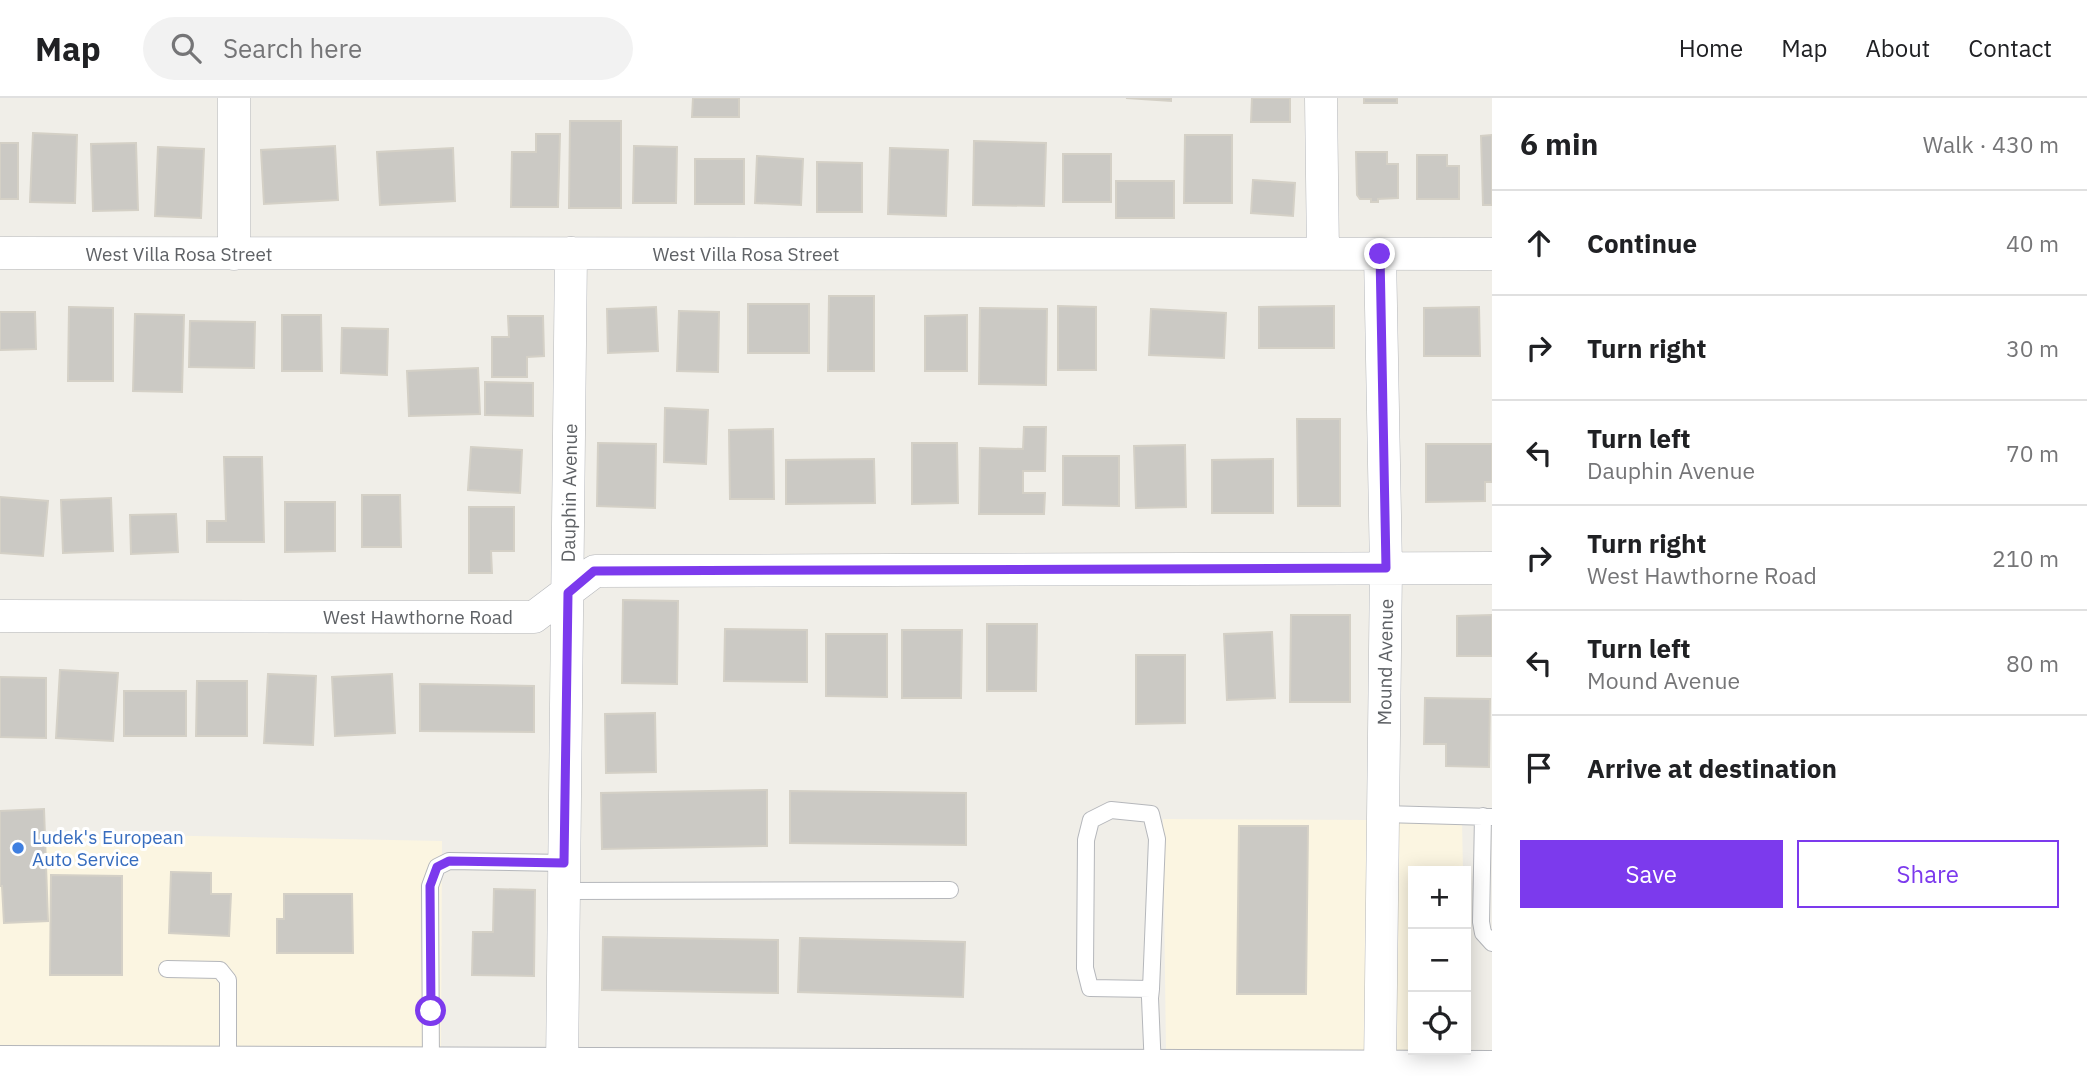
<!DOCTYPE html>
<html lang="en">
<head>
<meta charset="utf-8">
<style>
  :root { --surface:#fff; --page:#f2f2f2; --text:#202124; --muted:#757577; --line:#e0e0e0; --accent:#7c3aed }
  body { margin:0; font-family:"IBM Plex Sans",sans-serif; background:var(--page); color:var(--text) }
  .controls { position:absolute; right:21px; bottom:21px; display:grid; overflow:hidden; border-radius:0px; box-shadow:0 4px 18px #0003 }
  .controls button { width:63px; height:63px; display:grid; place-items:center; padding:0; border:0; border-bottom:2px solid var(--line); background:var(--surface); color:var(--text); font:35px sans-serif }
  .stop { position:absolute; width:21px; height:21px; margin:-16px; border:5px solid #7c3aed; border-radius:50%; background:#fff }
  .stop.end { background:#7c3aed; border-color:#fff; box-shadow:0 2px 7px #0008 }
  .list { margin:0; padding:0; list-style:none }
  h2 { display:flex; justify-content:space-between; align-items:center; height:91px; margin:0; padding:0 28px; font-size:30px }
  h2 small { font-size:23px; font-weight:400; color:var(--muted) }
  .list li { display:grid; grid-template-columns:46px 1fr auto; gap:21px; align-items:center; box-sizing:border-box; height:105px; padding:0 28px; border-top:2px solid var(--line) }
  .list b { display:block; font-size:26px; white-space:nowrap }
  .list p { margin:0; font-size:23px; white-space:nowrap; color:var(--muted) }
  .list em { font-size:23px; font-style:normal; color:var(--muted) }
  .actions { display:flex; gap:14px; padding:21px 28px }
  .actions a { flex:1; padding:16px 0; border:2px solid var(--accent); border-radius:0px; text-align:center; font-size:24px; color:var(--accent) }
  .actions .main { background:var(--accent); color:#fff }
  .icon { flex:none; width:38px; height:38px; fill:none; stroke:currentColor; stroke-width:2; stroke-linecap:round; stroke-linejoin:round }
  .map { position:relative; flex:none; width:1492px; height:978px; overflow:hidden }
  header { display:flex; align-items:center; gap:42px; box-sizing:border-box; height:98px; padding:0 35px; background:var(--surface); border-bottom:2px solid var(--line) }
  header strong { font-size:33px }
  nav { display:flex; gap:38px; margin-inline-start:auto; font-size:24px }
  .search { width:490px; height:63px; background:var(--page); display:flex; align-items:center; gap:18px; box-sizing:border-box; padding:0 24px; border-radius:38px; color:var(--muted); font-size:26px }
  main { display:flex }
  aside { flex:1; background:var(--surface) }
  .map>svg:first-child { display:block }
  .commercial { fill:#fbf5e1 }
  .building { fill:#cbc9c4; stroke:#d4d0c6; stroke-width:2 }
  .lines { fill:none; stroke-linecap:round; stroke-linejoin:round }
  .service-casing { stroke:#b5b7bb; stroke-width:18 }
  .minor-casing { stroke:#b5b7bb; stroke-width:33 }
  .secondary-casing { stroke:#b4b6ba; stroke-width:40 }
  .service { stroke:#fff; stroke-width:16 }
  .minor { stroke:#fff; stroke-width:32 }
  .secondary { stroke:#fff; stroke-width:38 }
  .route { stroke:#7c3aed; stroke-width:9 }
  .shop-dot { fill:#3f7fe0; stroke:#fff; stroke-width:2.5 }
  .labels { text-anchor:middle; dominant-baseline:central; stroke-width:6; stroke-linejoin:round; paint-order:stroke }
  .street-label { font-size:19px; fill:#5f6266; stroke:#fff }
  .shop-label { font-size:19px; fill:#366cbe; stroke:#fff; text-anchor:start }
</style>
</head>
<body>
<header>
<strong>Map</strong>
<div class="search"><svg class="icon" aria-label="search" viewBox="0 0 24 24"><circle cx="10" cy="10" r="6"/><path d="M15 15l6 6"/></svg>Search here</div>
<nav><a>Home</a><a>Map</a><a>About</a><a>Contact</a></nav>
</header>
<main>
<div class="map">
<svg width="1492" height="978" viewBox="0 0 1492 978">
  <rect width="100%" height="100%" fill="#f0eee8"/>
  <path class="commercial" d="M1163,721L1369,722L1366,956L1166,955Z
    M1397,722H1462L1463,773H1413V952H1465V956H1394Z
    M0,734L442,743L441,954L0,951Z"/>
  <path class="building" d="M693,0H739V19H692Z
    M1126,0H1171V3Z
    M1252,0H1290V24H1251Z
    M1364,0H1397V5H1364Z
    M570,23H621V110H569Z
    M33,35L77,37L75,105L30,104Z
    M536,36H560L558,109H511L512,54H536Z
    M1185,37H1232V105H1184Z
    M1492,37V107H1483L1481,38Z
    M974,43L1046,45L1044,108L973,107Z
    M0,45H18V101H0Z
    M136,45L138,112L93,113L91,46Z
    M335,48L338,102L264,106L261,52Z
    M634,48L677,49L676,105H633Z
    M158,49L204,51L201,120L155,118Z
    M453,50L455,103L380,107L377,54Z
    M890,50L948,52L946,118L888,116Z
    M1356,54H1387V66H1398V100L1378,101V104H1371V101H1360L1357,97Z
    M1063,56H1111V104H1063Z
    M1417,57H1447V68H1459V101H1417Z
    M757,58L803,61L801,107L755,105Z
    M695,61H744V106H695Z
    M817,64L862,65V114H817Z
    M1253,82L1295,85L1293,118L1251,115Z
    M1116,83H1174V120H1116Z
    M829,198H874V273H828Z
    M748,206H809V255H748Z
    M1058,208L1096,209V272H1058Z
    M1334,208V250H1259V209Z
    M69,209L113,210V283H68Z
    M656,209L658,253L608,255L607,211Z
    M1479,209L1480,258H1424V210Z
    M980,210L1047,211L1046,287L979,286Z
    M1151,211L1226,215L1224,260L1149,257Z
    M679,213L719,214L718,274L677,273Z
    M0,214H35L36,251L0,252Z
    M135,216L184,217L182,294L133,293Z
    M282,217H321L322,273H282Z
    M967,217V273H925V218Z
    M508,218H543L544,258L527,259V279H492V239H509Z
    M190,223L255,224L254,270L189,269Z
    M342,230L388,231L387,277L341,275Z
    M478,270L480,316L409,318L407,273Z
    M485,284L533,285V318L485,317Z
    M665,310L708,312L706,366L664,364Z
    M1297,321H1340V408H1298Z
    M1024,329H1046L1045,373H1023V395H1045L1044,416H979L980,350L1023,351Z
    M773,331L774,401H730L729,332Z
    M598,345L656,346L655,410L597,408Z
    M912,345H957L958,405L912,406Z
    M1426,346H1492V384H1485V403L1426,404Z
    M1185,347L1186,409L1136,410L1134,348Z
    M471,349L522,352L520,395L468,392Z
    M1063,358H1119V408L1063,407Z
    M224,359H262L264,444H207V423H226Z
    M874,361L875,405L786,406V362Z
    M1273,361V415H1212V362Z
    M362,397H400L401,449H362Z
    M0,399L48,403L43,458L0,455Z
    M111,400L113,453L63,455L61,402Z
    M285,404H335V453L285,454Z
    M469,409H514V453H491L492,475H469Z
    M176,416L178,454L131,456L130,417Z
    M623,502L678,503L677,586L622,585Z
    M1291,517H1350V604H1290Z
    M1492,517V558H1457V518Z
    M987,526H1037L1036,593H987Z
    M725,531L807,532V584L724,583Z
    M902,532H962L961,600H902Z
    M1272,534L1275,600L1227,602L1224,536Z
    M826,536H887V599L826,598Z
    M1136,557H1185V625L1136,626Z
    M60,572L118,575L113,643L56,640Z
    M268,576L316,578L313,647L264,645Z
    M392,576L395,635L335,638L332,579Z
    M0,579L46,580V640L0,639Z
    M197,583H247V638H196Z
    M420,586L534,588V634L420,633Z
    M124,593H186V638H124Z
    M1425,600L1490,601L1489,669L1446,668V646H1424Z
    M655,615L656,674L606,675L605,616Z
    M767,692V748L602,751L601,695Z
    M790,693L966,695V747L790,745Z
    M44,711L48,823L4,825L2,788H0V713Z
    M1239,728H1308L1306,896H1237Z
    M171,774L211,775V796H231L229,838L169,835Z
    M51,777L122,778V877H50Z
    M494,791L535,792L534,878L472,877L473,834H493Z
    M284,796H352L353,855H277V821H284Z
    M603,839L778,842V895L602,892Z
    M800,840L965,844L963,899L798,894Z"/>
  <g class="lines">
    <defs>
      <path id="service" d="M1383,716L1492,719
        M1483,718L1481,824L1483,835L1492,845
        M564,793L950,792
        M167,871L220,872L228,882V968
        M1151,891L1090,890L1085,870L1086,742L1091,722L1111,712L1151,716L1157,741L1151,891L1150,900L1153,971
        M431,970L430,788L437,769L449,763L564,765"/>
      <path id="minor" d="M1321,0L1323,156
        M0,155L1492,156
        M234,156V0
        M0,518L534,519L595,473L1492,470
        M562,970L571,155
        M1380,971L1386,470L1380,156"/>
      <path id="secondary" d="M0,967L1492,972"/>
    </defs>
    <use href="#service" class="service-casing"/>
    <use href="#minor" class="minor-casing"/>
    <use href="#secondary" class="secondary-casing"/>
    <use href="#service" class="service"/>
    <use href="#minor" class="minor"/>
    <use href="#secondary" class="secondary"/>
  </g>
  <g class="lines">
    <path class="route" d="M431,913L430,788L437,769L449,763L564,765L568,495L594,473L1386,470L1380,156"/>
  </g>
  <circle class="shop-dot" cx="18" cy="750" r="7"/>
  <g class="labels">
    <g class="street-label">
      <text x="179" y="156">West Villa Rosa Street</text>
      <text x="746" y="156">West Villa Rosa Street</text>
      <text transform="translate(569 395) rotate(-89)">Dauphin Avenue</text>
      <text x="418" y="519">West Hawthorne Road</text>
      <text transform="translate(1385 564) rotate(-89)">Mound Avenue</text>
    </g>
    <g class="shop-label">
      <text x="32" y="739">Ludek's European<tspan x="32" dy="22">Auto Service</tspan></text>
    </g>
  </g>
</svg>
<div class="controls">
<button>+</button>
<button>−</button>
<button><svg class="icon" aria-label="locate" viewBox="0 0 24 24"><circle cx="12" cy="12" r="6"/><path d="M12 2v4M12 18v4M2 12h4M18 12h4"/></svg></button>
</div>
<div class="stop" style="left:431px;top:913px"></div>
<div class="stop end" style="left:1380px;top:156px"></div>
</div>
<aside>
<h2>6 min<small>Walk · 430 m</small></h2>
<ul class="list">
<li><svg class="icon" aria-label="ahead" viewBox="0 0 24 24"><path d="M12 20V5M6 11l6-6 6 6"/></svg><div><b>Continue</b></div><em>40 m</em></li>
<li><svg class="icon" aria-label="right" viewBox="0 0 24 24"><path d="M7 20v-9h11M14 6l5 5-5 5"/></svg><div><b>Turn right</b></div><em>30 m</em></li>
<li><svg class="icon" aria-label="left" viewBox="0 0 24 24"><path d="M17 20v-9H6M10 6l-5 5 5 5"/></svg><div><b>Turn left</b><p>Dauphin Avenue</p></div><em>70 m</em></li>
<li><svg class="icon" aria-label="right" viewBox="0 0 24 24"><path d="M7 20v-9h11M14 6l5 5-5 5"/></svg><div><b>Turn right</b><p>West Hawthorne Road</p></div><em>210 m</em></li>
<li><svg class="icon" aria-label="left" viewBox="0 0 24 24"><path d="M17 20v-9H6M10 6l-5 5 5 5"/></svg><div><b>Turn left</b><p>Mound Avenue</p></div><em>80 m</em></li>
<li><svg class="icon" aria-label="arrive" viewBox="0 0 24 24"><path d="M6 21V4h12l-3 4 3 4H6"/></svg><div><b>Arrive at destination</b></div></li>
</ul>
<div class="actions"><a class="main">Save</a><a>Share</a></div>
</aside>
</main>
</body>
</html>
